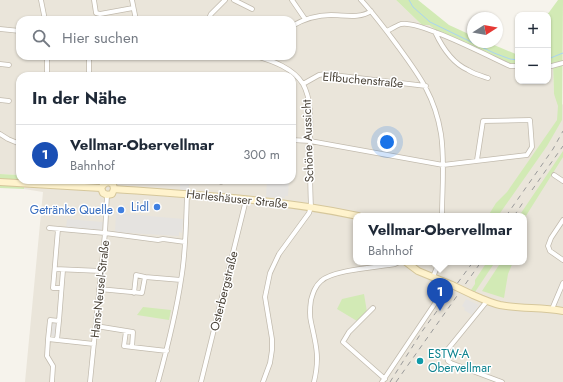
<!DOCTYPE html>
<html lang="de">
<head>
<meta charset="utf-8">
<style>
  :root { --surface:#fff; --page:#f6f6f7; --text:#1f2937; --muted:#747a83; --line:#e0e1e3; --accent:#fc3f1d }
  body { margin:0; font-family:Jost,sans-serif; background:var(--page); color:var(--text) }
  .controls { position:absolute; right:12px; top:12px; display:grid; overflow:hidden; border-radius:8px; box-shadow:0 1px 3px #0004 }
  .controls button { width:36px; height:36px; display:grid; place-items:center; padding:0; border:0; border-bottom:1px solid var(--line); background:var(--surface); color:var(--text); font:20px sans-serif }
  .compass { position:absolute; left:467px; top:12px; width:36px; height:36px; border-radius:50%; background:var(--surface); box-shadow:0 1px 3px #0004; rotate:79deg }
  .you { position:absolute; left:387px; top:142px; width:14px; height:14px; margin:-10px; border:3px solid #fff; border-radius:50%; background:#1a73e8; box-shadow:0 0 0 6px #1a73e833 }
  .badge { display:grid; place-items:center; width:26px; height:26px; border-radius:50%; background:var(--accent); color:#fff; font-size:13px; font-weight:700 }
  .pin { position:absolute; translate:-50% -33px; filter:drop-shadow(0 1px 2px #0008) }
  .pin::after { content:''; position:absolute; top:21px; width:14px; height:12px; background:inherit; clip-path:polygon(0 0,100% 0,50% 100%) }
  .popup { position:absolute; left:353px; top:213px; width:174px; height:52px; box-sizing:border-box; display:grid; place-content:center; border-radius:8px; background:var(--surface); filter:drop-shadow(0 1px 3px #0005); font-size:13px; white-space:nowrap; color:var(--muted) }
  .popup b { font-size:15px; color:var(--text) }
  .popup::after { content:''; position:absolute; left:50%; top:100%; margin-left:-8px; border:8px solid transparent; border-top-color:var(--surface) }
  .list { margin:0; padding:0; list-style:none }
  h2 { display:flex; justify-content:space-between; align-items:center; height:52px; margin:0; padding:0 16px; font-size:17px }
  h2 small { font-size:13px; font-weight:400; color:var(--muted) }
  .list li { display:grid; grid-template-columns:26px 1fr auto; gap:12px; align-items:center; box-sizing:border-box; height:60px; padding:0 16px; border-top:1px solid var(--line) }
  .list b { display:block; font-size:15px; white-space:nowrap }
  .list p { margin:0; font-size:13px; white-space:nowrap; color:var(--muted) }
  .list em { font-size:13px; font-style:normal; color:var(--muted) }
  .icon { flex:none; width:22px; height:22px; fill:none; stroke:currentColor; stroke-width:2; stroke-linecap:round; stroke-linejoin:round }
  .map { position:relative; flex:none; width:563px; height:382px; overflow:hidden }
  .search { position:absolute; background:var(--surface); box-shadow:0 1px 3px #0004; left:16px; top:16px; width:280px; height:44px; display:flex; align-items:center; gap:10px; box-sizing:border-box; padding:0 14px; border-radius:12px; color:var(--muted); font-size:15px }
  .panel { position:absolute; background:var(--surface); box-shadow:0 1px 3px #0004; left:16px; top:72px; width:280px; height:112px; border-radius:12px }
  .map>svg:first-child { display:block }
  .residential { fill:#eae5da; fill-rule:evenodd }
  .green { fill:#d2eab5 }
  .parking { fill:#e5e3e0 }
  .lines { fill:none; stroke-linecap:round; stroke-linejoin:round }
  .stream { stroke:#a9d4f2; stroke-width:1 }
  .street-casing { stroke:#c2bbae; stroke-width:5.5 }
  .secondary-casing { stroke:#d6c79b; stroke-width:8 }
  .street { stroke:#fff; stroke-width:4 }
  .secondary { stroke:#fff3cd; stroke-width:6 }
  .rail { stroke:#9a9a9a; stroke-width:1; stroke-dasharray:5 5; stroke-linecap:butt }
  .secondary-bridge-casing { stroke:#d6c79b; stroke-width:8; stroke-linecap:butt }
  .secondary-bridge { stroke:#fff3cd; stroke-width:6 }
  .shop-dot { fill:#3f7fe0; stroke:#fff; stroke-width:1.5 }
  .culture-dot { fill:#0f9aa8; stroke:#fff; stroke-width:1.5 }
  .labels { text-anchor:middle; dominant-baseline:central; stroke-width:3; stroke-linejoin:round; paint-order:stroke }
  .street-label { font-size:12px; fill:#4b4439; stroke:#fff }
  .shop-label { font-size:12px; fill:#366cbe; stroke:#fff; text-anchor:end }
  .culture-label { font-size:12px; fill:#0d838f; stroke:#fff; text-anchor:start }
</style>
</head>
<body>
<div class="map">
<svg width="563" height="382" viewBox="0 0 563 382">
  <rect width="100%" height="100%" fill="#f6f3ec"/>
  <path class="residential" d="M0,0H396L422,25H429L436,30L511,64H518V81H548V63H553L554,94L563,105V382H25L43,192L24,189V180H292V76H20V175L0,174ZM20,20H292V56H20ZM356,216H524V262H356Z"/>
  <path class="green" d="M396,0H418L449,25L473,36V42H487L518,55V64H511L436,30L429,25H422Z
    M558,0H563L562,120L547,146L498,216H488L496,203L507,192L557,120L558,106L554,94L553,64L548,63L547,15Z
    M563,151V157L524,219V216H519Z
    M0,174L20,175V180H24V189L0,188Z
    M487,262H495L475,292L471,290L475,284V280Z
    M501,262H513L508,274L504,298L482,291Z
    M364,294L367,312L357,321L337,309L342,299Z
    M143,307L171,310L169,320L137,315Z"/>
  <path class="parking" d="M267,180H289L288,196H285V198L266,197Z
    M180,182L189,183V190H180Z
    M116,213L183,219L182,233L179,232V236L115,232Z
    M67,219L103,222L102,231L66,227Z
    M466,299L479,305L472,315L464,310L465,308L462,306Z
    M53,322L57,325L56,336L54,337L51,335L52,324Z"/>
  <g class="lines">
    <path class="stream" d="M409,0L413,7L430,22L494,53L510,59L518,60
      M548,59L563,53"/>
    <defs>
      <path id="street" d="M41,0L45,20
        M94,0L96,13L100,14L133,8
        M132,0L136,20
        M234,0L252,9
        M292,0L305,19
        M361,0C374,14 385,29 397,45C419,75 435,96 441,134C445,161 442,189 442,216
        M208,20L211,14L225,0
        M292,26C304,19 317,15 331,15C344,15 360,19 371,11
        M0,29L20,31
        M387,31C391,29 396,26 401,24C419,20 490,57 510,66H518
        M435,32C442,47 452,63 468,70C474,74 482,76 488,78
        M47,56V76
        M256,56C273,61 293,68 303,84C313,102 310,128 310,148C310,168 310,187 311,207L309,213L279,254L270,273L265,297L272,339V350L270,363L263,382
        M0,64L9,65
        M548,67L563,63
        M89,76V56
        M303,84L319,75L325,74L426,86
        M0,100L9,101
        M0,134L8,139L20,144
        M292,140L310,141L443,165L527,155L532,147L530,120L483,121L477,160
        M554,175L563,181
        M221,182L222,180
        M563,220L551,238L548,246L550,251L563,260
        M49,228L105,233L158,240L163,239L185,242
        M58,229L53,288H61
        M55,269L101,271
        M63,270L59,321L50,320L48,339L94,344
        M433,277L439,262
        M99,289L142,293L145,277L181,280
        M134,293L136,275L145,277
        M487,301L448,349L446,355L448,361L451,363L502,382
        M373,308L349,332L343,342L385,379
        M552,309L563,283
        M96,326L133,332L132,347L167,351
        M126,331L124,346L132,347
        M48,339L47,356L53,366L52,382
        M57,340L59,321
        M90,382L105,233L107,195
        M158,382C167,349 176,314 181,280C186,252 186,223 187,194
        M201,382L246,200
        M314,382C320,357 316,345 311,322C309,314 310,307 311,300C313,293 315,286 321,281C332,270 378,267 395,264L399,262
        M382,382L448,284"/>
      <path id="secondary" d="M0,182L101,188
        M101,188L104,184L108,182L113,184L114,189
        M101,188L103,193L107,195L112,194L114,189
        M114,189C196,195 278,199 358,216
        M406,262L418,271L452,285
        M473,295C482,299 491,303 500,305C521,309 542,307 563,311"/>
    </defs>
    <use href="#street" class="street-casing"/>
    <use href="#secondary" class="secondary-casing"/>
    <use href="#street" class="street"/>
    <use href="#secondary" class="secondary"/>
    <path class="rail" d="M532,190L563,146
      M506,216L553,149L563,131
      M514,216L524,201
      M390,382L423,330L473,262
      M396,382L481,262"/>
    <defs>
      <path id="secondary-bridge" d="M452,285L473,295"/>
    </defs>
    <use href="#secondary-bridge" class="secondary-bridge-casing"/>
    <use href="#secondary-bridge" class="secondary-bridge"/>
  </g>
  <g class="shop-dot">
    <circle cx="157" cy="207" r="4"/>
    <circle cx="121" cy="210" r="4"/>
  </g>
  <circle class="culture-dot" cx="420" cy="361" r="4"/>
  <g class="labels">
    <g class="street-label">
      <text transform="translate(363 80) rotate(5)">Elfbuchenstraße</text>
      <text transform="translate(308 141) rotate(-92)">Schöne Aussicht</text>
      <text transform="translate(237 199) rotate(6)">Harleshäuser Straße</text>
      <text transform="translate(100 289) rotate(-84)">Hans-Neusel-Straße</text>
      <text transform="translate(224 291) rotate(-76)">Osterbergstraße</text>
    </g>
    <g class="shop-label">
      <text x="149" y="207">Lidl</text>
      <text x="113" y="210">Getränke Quelle</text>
    </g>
    <g class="culture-label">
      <text x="428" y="354">ESTW-A<tspan x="428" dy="14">Obervellmar</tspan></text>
    </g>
  </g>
</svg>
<div class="controls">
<button>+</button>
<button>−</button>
</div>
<svg class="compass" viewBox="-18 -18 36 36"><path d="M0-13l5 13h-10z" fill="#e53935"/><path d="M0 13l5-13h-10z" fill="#747a83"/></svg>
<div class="you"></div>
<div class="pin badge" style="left:440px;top:311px;background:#1a4fb4">1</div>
<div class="popup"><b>Vellmar-Obervellmar</b>Bahnhof</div>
<div class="search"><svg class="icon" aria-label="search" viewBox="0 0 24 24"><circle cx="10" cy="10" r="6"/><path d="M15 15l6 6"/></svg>Hier suchen</div>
<section class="panel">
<h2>In der Nähe<small></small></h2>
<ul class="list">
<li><span class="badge" style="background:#1a4fb4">1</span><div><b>Vellmar-Obervellmar</b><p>Bahnhof</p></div><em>300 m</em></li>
</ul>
</section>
</div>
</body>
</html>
